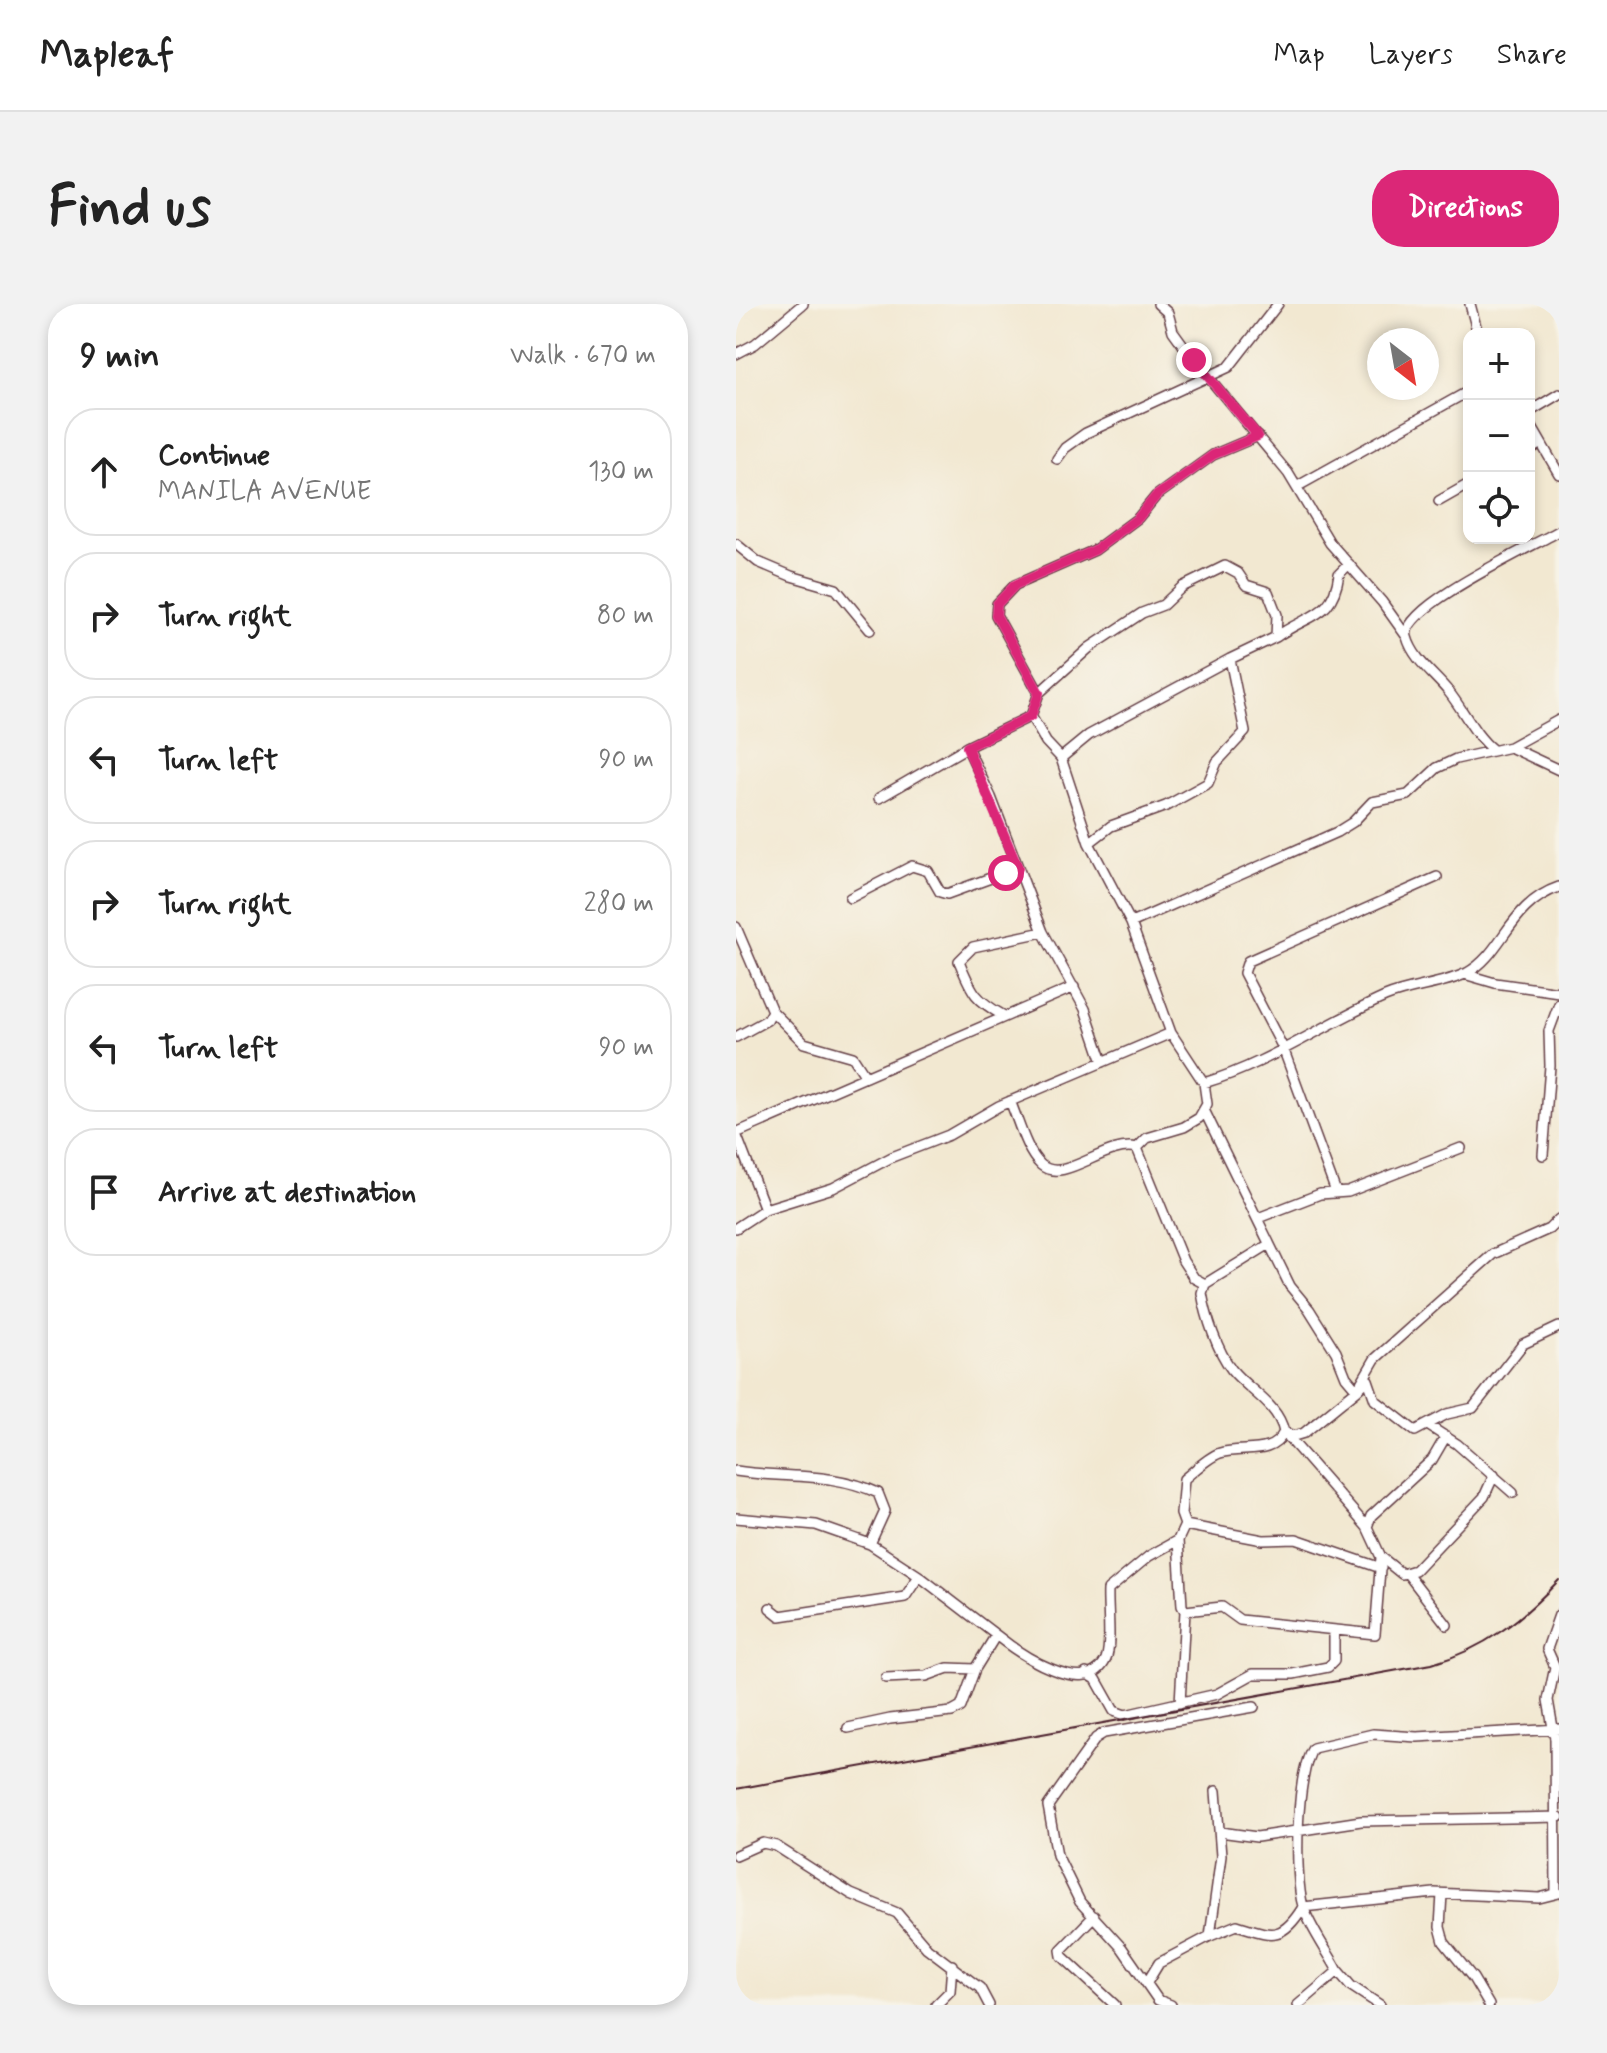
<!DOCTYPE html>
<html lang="en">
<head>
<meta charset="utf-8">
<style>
  :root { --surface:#fff; --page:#f2f2f2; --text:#222; --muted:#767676; --line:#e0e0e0; --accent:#db2777 }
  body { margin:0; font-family:Mynerve,sans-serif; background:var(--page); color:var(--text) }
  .controls { position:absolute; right:24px; top:24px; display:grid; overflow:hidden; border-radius:16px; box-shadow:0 4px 12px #0003 }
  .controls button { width:72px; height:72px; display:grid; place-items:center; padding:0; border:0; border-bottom:2px solid var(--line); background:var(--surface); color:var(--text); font:40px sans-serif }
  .compass { position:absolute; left:631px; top:24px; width:72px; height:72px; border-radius:50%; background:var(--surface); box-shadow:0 4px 12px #0003; rotate:149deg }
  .stop { position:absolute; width:24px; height:24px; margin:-18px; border:6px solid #db2777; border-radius:50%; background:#fff }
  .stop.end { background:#db2777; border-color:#fff; box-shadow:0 2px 8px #0008 }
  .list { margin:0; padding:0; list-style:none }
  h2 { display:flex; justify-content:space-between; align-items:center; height:104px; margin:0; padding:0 32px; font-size:34px }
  h2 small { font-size:26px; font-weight:400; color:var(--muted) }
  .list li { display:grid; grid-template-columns:52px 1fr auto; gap:24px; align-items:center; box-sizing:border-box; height:128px; margin:0 16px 16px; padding:0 16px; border:2px solid var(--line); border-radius:32px }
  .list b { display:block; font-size:30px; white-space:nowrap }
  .list p { margin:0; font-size:26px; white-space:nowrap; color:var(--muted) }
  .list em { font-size:26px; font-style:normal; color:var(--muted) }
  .icon { flex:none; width:44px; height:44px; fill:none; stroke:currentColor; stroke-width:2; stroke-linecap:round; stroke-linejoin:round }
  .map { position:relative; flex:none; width:823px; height:1701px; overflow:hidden; border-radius:32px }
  header { display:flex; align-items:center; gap:48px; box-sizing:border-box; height:112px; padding:0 40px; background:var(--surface); border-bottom:2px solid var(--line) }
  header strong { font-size:38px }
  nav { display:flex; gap:44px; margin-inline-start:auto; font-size:28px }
  .intro { display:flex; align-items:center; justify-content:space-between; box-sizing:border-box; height:192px; padding:0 48px }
  h1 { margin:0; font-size:56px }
  .button { padding:20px 36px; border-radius:32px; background:var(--accent); color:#fff; font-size:28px; font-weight:700 }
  main { display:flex; gap:48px; padding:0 48px }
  aside { flex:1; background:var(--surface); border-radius:32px; box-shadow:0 4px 12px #0003 }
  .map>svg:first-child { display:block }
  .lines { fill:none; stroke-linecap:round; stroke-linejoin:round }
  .minor-casing { stroke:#633d44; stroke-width:12 }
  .minor { stroke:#fff; stroke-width:9 }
  .rail { stroke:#4a1f2b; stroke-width:2 }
  .route { stroke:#db2777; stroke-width:10 }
</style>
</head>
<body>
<header>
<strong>Mapleaf</strong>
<nav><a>Map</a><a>Layers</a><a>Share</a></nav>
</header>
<div class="intro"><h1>Find us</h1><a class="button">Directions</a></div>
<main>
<aside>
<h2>9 min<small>Walk · 670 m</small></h2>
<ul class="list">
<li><svg class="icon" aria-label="ahead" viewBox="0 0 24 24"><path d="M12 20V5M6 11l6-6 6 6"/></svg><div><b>Continue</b><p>MANILA AVENUE</p></div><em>130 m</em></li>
<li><svg class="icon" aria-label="right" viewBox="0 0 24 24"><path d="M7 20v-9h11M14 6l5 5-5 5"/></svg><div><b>Turn right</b></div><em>80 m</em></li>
<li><svg class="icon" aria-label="left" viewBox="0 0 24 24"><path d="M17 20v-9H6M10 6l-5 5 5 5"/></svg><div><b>Turn left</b></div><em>90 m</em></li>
<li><svg class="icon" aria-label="right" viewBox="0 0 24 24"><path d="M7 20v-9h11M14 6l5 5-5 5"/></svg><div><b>Turn right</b></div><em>280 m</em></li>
<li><svg class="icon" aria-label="left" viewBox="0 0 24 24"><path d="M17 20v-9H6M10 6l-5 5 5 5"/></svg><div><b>Turn left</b></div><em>90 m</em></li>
<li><svg class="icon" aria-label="arrive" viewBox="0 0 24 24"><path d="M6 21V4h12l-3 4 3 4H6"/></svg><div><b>Arrive at destination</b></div></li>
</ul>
</aside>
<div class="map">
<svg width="823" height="1701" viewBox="0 0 823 1701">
  <rect width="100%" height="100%" fill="#f7f3e8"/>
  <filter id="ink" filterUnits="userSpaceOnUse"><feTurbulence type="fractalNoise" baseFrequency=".0125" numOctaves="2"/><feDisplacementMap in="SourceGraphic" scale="16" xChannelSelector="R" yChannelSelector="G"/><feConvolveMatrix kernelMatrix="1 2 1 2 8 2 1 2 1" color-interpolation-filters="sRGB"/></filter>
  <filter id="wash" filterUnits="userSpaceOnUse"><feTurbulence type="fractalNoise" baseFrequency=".006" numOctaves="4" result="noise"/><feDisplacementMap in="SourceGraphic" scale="32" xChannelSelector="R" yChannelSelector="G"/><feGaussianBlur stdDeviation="1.8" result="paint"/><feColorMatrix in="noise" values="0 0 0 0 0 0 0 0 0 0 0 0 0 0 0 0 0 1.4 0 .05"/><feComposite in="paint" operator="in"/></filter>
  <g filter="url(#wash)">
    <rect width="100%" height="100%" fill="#f2e8d1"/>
  </g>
  <g filter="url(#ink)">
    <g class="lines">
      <defs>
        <path id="minor" d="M422,0L432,9L437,27L458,56L552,169L594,239L646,298L671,333
          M734,0L742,30
          M0,50L19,40L67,0
          M793,108L823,90
          M793,118L823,170
          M793,146L805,139
          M321,155L329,144L350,129L493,63L542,0
          M562,182L733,87
          M703,197L733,180
          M0,240L22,258L55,272L100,285L134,326
          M540,333C574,309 597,314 603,270L613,260
          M303,389L353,344L406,309L427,301L446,283L489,262L502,269L510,281L532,288L541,311L540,333L494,355L509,428L481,458L472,479L430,502L375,522L353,539
          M295,412L310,438L325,454L353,539L395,619L435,729L468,779L471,800L463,814L448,823L411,834L401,844L447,957L458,974L469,980
          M231,443L255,493L307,628L349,705L367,758
          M774,443L823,416
          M757,446C738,431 727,405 712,387C698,370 677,355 671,333C663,304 797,242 823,227
          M325,454L353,431L494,355
          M143,494L231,443L295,412L303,389L260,311L261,300L279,281L359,246L402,214L420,192L477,151L522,132
          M114,594L176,562L192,567L204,588L211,590L282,564
          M395,619L601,528L617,518L636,498L672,491L701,464L720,455L774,443L823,466
          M0,623L36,707L31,716L0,733
          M728,670L759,679L823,688
          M36,707L68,739L117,753L130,773
          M268,712C238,695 236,688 223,657L237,643L307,628
          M468,779C532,760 588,720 649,693C675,682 706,681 731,669C767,650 773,600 823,583
          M274,797C282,815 290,848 305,861C328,881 370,836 401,844
          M468,806L554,982L573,1005L600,1048L610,1073L621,1086L632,1076L639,1096L679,1127L711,1110L737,1104L787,1040L823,1023
          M0,829L338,683
          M0,830L29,905
          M807,851L814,762L813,727L823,700
          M600,888L547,744L508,669L512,657L701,573
          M522,914L584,890L612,888L725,844
          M0,924L29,905L97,884L156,853L213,831L263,802L435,729
          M532,941L469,980L466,989C470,1012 481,1047 496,1066C512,1086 542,1100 548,1128C536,1153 507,1142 484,1149C472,1153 458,1167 448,1175L445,1210L449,1221L442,1236L446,1302L449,1307L486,1303L504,1316L639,1330L645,1253L631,1223L635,1212L696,1156L710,1132
          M693,1122L721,1140L777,1189
          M0,1167C49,1175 95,1167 142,1189L149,1207L134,1240L183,1272L260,1331L239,1365L225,1403L216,1408L154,1415L112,1424
          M0,1214L80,1221L134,1240
          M449,1221L527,1236L560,1235L645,1264
          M631,1223L548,1128L558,1132L568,1129L621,1086L639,1055L757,950L813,925L823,915
          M645,1253L666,1270L679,1266L748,1193L758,1171
          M671,1269L711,1321
          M34,1304L44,1312L169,1293L183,1272
          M260,1331C281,1348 351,1397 370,1355C376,1342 371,1302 372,1286L413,1252L442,1236
          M350,1369L360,1375L378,1407L389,1411L481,1390L517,1370H557L592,1363L598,1357V1327
          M150,1374L190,1372L212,1364L239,1365
          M444,1399L449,1307
          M484,1528L521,1533L625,1517L823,1513
          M0,1551L27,1539L40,1542L115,1590L161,1609L191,1644L244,1684L253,1701
          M820,1589L819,1435L812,1396L819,1363L811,1345L823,1311
          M706,1590L704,1623L708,1638L737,1674L753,1701
          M567,1603L698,1589L803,1594L823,1589
          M358,1612L325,1646L326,1652L379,1701
          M474,1632L501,1621C534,1631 545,1639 567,1603
          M602,1667C591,1646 574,1624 567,1602C558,1573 560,1469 577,1444L637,1430L681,1433L823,1425
          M412,1677L423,1659L474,1632L485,1552L480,1487
          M200,1701L214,1687L216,1661
          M435,1701L422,1696L386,1644L344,1598L321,1551L312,1502L360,1434L368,1429L518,1403
          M562,1701L602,1667L615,1682L644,1701
          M819,1701L823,1697"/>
      </defs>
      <use href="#minor" class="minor-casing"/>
      <use href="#minor" class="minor"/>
      <path class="rail" d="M0,1485L696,1360C748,1345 787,1315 823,1276"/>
    </g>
  </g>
  <g class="lines" filter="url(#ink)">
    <path class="route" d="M270,569L282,564L231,443L295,412L303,389L260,311L261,300L279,281L359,246L402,214L420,192L477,151L522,132L458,56"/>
  </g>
</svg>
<div class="controls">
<button>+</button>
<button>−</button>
<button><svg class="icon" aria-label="locate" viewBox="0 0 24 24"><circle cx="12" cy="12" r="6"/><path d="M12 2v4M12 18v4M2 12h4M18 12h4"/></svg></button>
</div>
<svg class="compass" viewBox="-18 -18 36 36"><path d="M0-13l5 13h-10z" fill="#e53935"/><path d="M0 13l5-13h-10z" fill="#767676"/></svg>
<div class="stop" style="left:270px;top:569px"></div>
<div class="stop end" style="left:458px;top:56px"></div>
</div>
</main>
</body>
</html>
